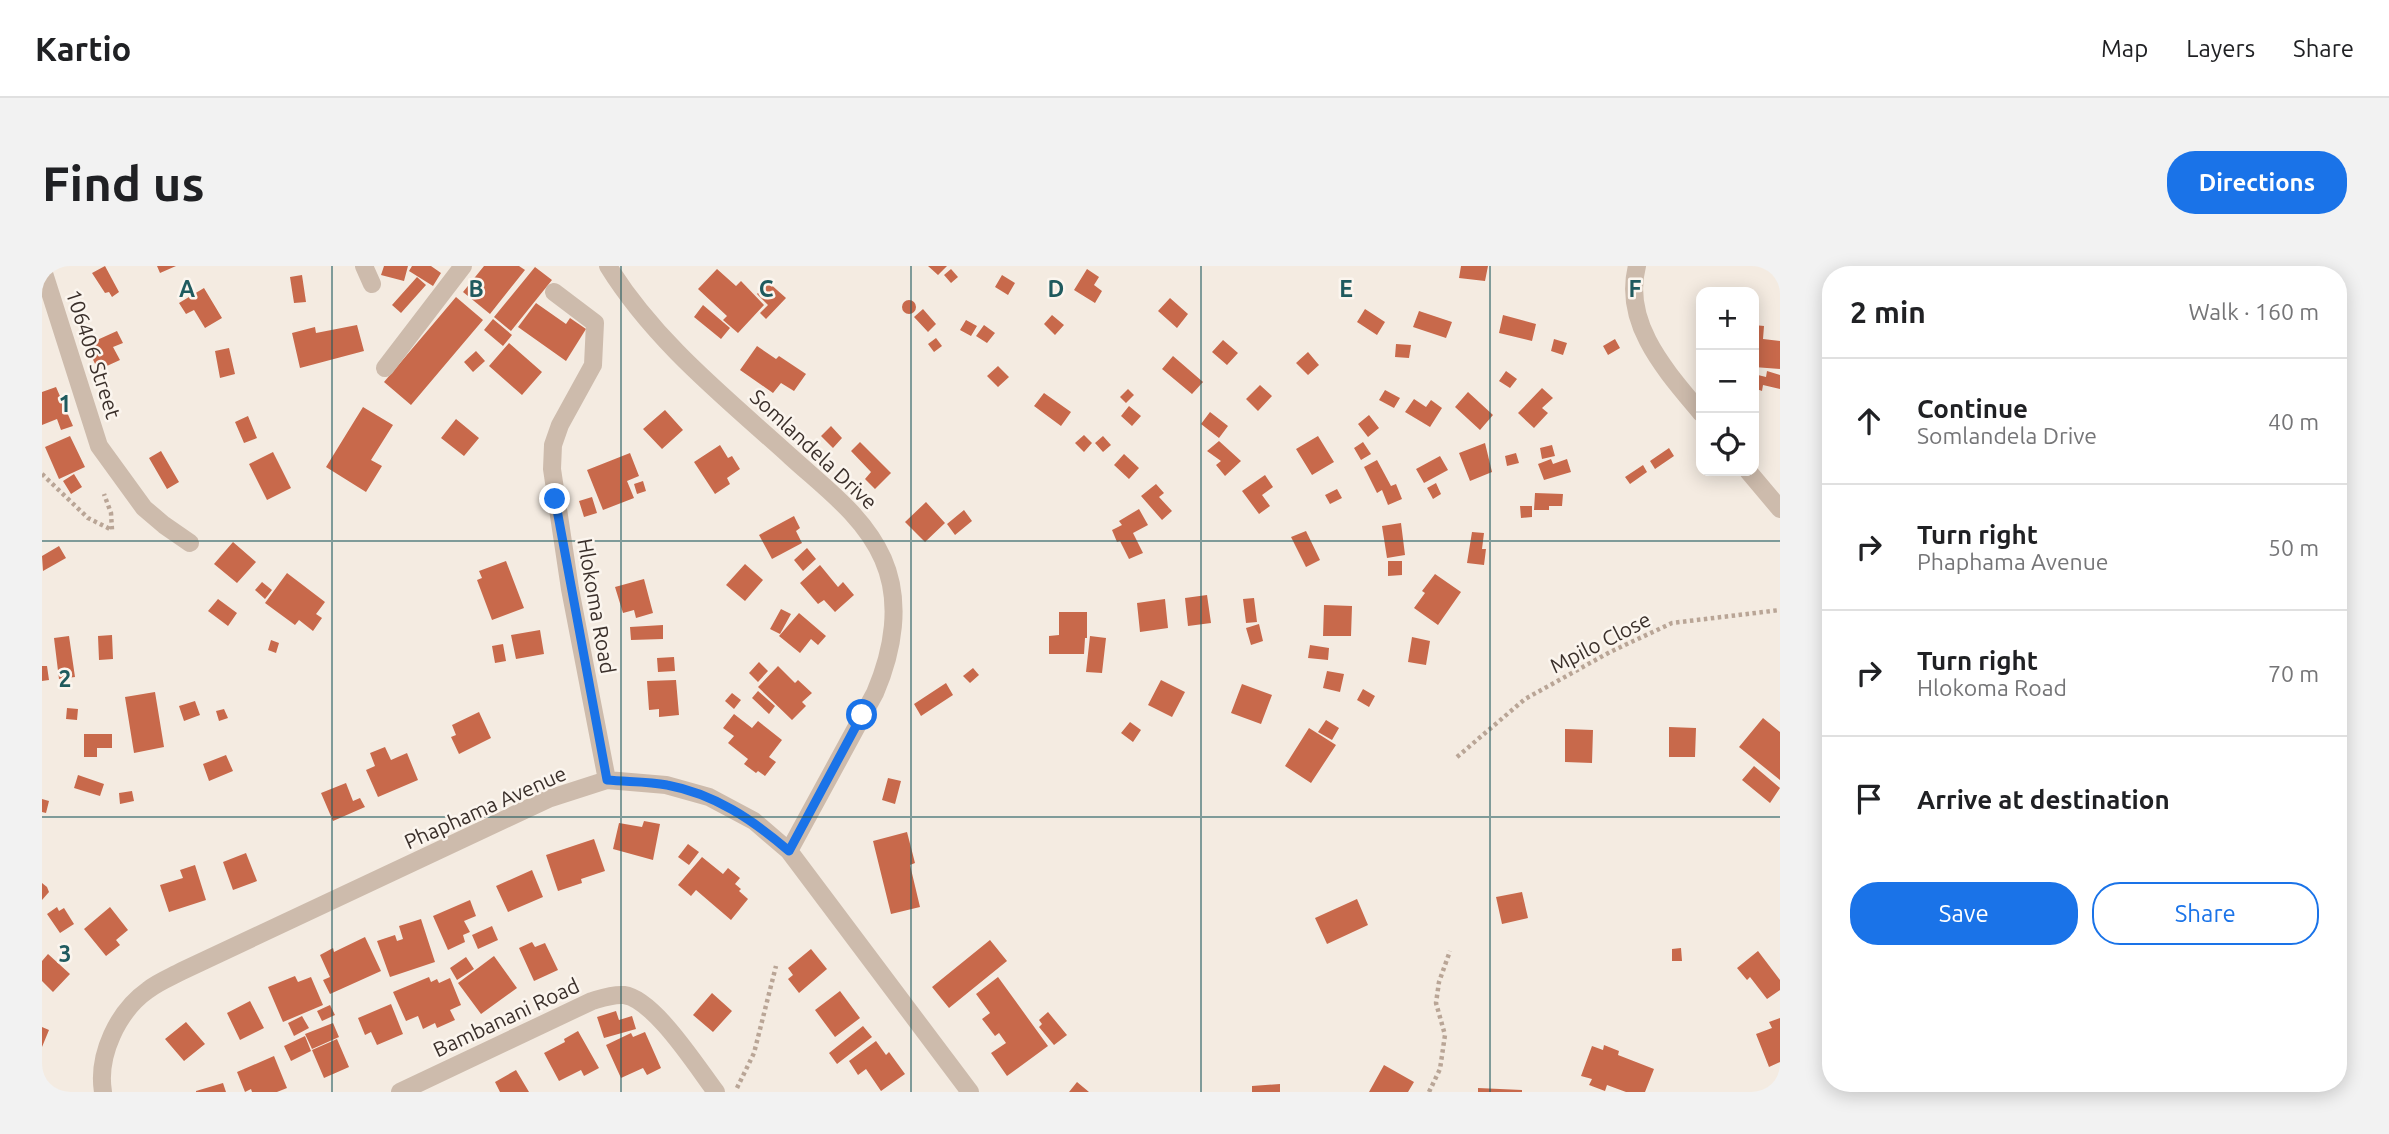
<!DOCTYPE html>
<html lang="en">
<head>
<meta charset="utf-8">
<style>
  :root { --surface:#fff; --page:#f2f2f2; --text:#202124; --muted:#757577; --line:#e0e0e0; --accent:#1a73e8 }
  body { margin:0; font-family:Ubuntu,sans-serif; background:var(--page); color:var(--text) }
  .controls { position:absolute; right:21px; top:21px; display:grid; overflow:hidden; border-radius:14px; box-shadow:0 4px 18px #0003 }
  .controls button { width:63px; height:63px; display:grid; place-items:center; padding:0; border:0; border-bottom:2px solid var(--line); background:var(--surface); color:var(--text); font:35px sans-serif }
  .stop { position:absolute; width:21px; height:21px; margin:-16px; border:5px solid #1a73e8; border-radius:50%; background:#fff }
  .stop.end { background:#1a73e8; border-color:#fff; box-shadow:0 2px 7px #0008 }
  .list { margin:0; padding:0; list-style:none }
  h2 { display:flex; justify-content:space-between; align-items:center; height:91px; margin:0; padding:0 28px; font-size:30px }
  h2 small { font-size:23px; font-weight:400; color:var(--muted) }
  .list li { display:grid; grid-template-columns:46px 1fr auto; gap:21px; align-items:center; box-sizing:border-box; height:126px; padding:0 28px; border-top:2px solid var(--line) }
  .list b { display:block; font-size:26px; white-space:nowrap }
  .list p { margin:0; font-size:23px; white-space:nowrap; color:var(--muted) }
  .list em { font-size:23px; font-style:normal; color:var(--muted) }
  .actions { display:flex; gap:14px; padding:21px 28px }
  .actions a { flex:1; padding:16px 0; border:2px solid var(--accent); border-radius:28px; text-align:center; font-size:24px; color:var(--accent) }
  .actions .main { background:var(--accent); color:#fff }
  .icon { flex:none; width:38px; height:38px; fill:none; stroke:currentColor; stroke-width:2; stroke-linecap:round; stroke-linejoin:round }
  .map { position:relative; flex:none; width:1738px; height:826px; overflow:hidden; border-radius:28px }
  header { display:flex; align-items:center; gap:42px; box-sizing:border-box; height:98px; padding:0 35px; background:var(--surface); border-bottom:2px solid var(--line) }
  header strong { font-size:33px }
  nav { display:flex; gap:38px; margin-inline-start:auto; font-size:24px }
  .intro { display:flex; align-items:center; justify-content:space-between; box-sizing:border-box; height:168px; padding:0 42px }
  h1 { margin:0; font-size:49px }
  .button { padding:18px 32px; border-radius:28px; background:var(--accent); color:#fff; font-size:24px; font-weight:700 }
  main { display:flex; gap:42px; padding:0 42px }
  aside { flex:1; background:var(--surface); border-radius:28px; box-shadow:0 4px 18px #0003 }
  .map>svg:first-child { display:block }
  .building { fill:#c8694b }
  .lines { fill:none; stroke-linecap:round; stroke-linejoin:round }
  .path { stroke:#b9a596; stroke-width:4.5; stroke-dasharray:3.5 3.5; stroke-linecap:butt }
  .minor { stroke:#cdbbac; stroke-width:18 }
  .route { stroke:#1a73e8; stroke-width:9 }
  .grid { fill:none; stroke:#1f5a5e; stroke-width:2; stroke-opacity:0.55 }
  .labels { text-anchor:middle; dominant-baseline:central; stroke-width:5; stroke-linejoin:round; paint-order:stroke }
  .street-label { font-size:21px; fill:#3b302b; stroke:#fbf5ee }
  .grid-label { font-size:23px; text-anchor:middle; font-weight:bold; fill:#1f5a5e; stroke:#fbf5ee; stroke-width:5; stroke-linejoin:round; paint-order:stroke }
</style>
</head>
<body>
<header>
<strong>Kartio</strong>
<nav><a>Map</a><a>Layers</a><a>Share</a></nav>
</header>
<div class="intro"><h1>Find us</h1><a class="button">Directions</a></div>
<main>
<div class="map">
<svg width="1738" height="826" viewBox="0 0 1738 826">
  <rect width="100%" height="100%" fill="#f4ebe1"/>
  <path class="building" d="M63,0L77,26L70,31L67,26L63,27L50,7Z
    M115,0H134L118,7Z
    M342,0H366L362,15L339,9Z
    M370,0H389L399,7L391,20L367,5Z
    M442,0H477L483,4L448,48L421,26Z
    M886,0H905L896,9Z
    M1419,0H1446L1443,15L1417,12Z
    M493,1L510,14L469,65L452,51Z
    M675,3L694,20L699,15L722,39L696,67L681,54L685,50L656,23Z
    M909,3L916,11L909,17L902,9Z
    M1045,3L1057,11L1052,19L1060,25L1053,37L1032,24Z
    M260,9L264,36L252,37L248,11Z
    M960,9L973,17L966,29L953,21Z
    M375,11L384,19L359,47L350,39Z
    M726,16L744,32L724,53L718,47L726,39L715,28Z
    M162,22L180,52L163,62L152,44L144,48L137,37Z
    M414,31L441,54L369,139L342,116Z
    M1128,32L1146,48L1135,62L1116,45Z
    M860 41a7 7 0 1 1 14 0a7 7 0 1 1-14 0Z
    M494,37L524,58L528,52L544,63L524,95L476,61Z
    M661,39L688,62L679,73L652,51Z
    M881,43L894,58L886,66L872,51Z
    M1323,43L1343,56L1335,69L1315,56Z
    M1377,45L1410,56L1404,72L1371,61Z
    M1010,49L1022,59L1013,69L1002,58Z
    M1461,49L1494,58L1490,75L1457,67Z
    M451,53L470,69L461,80L442,64Z
    M924,54L935,60L929,70L918,64Z
    M315,59L322,85L258,102L250,67L273,61L274,67Z
    M942,59L953,67L945,77L934,70Z
    M1712,59L1722,60L1721,73L1738,75V103L1712,101Z
    M75,65L81,77L71,81L78,94L56,104L44,79Z
    M894,72L900,80L892,86L886,78Z
    M1512,73L1525,77L1521,89L1509,85Z
    M1573,73L1578,82L1566,89L1561,80Z
    M1181,74L1196,87L1185,99L1170,86Z
    M467,77L500,106L480,129L447,100Z
    M1354,78L1369,79L1367,92L1353,91Z
    M715,80L734,93L737,90L764,108L752,125L739,117L731,127L698,104Z
    M187,82L193,108L178,112L173,85Z
    M434,85L443,95L431,106L422,96Z
    M1266,86L1277,99L1266,109L1254,97Z
    M1131,90L1161,116L1150,128L1120,103Z
    M956,100L967,111L956,121L945,110Z
    M1464,105L1475,113L1468,122L1457,115Z
    M1725,105L1738,109V123L1721,119L1720,125L1712,122V108L1724,111Z
    M1218,119L1230,130L1216,145L1204,133Z
    M14,121L31,160L19,164L15,153L0,159V126Z
    M1500,122L1511,132L1500,142L1506,147L1492,162L1476,147Z
    M1086,123L1092,129L1084,137L1078,131Z
    M1343,124L1358,132L1352,142L1337,134Z
    M1426,126L1451,149L1438,164L1413,141Z
    M1002,127L1029,146L1019,160L992,140Z
    M1372,133L1384,141L1389,134L1400,142L1388,161L1363,146Z
    M1087,140L1099,150L1090,160L1079,150Z
    M321,141L351,159L329,194L340,200L324,226L284,201Z
    M623,144L641,164L620,183L601,163Z
    M1168,146L1186,160L1177,172L1159,158Z
    M1327,149L1337,162L1326,171L1316,158Z
    M206,150L215,172L202,177L193,156Z
    M414,153L437,172L422,190L399,172Z
    M789,160L800,172L791,182L779,170Z
    M1042,169L1050,177L1042,186L1033,177Z
    M28,170L43,201L17,213L3,181Z
    M1061,170L1069,179L1061,186L1053,177Z
    M1276,170L1292,196L1270,209L1254,183Z
    M1177,175L1199,195L1183,210L1174,199L1179,195L1165,185Z
    M818,176L849,207L833,223L823,213L829,206L809,185Z
    M1321,176L1329,188L1319,194L1312,182Z
    M1443,177L1450,206L1428,215L1417,187Z
    M678,179L686,192L690,190L698,203L685,212L688,218L673,228L652,196Z
    M1510,179L1513,190L1500,193L1498,182Z
    M1627,182L1632,190L1613,203L1608,195Z
    M119,185L137,216L125,223L107,192Z
    M231,186L249,222L225,234L207,198Z
    M588,187L597,210L585,215L592,232L561,244L545,204Z
    M1474,187L1477,197L1465,200L1463,190Z
    M1082,188L1097,202L1087,213L1072,199Z
    M1398,190L1406,204L1382,217L1374,203Z
    M1509,193L1511,198L1525,193L1529,206L1502,214L1496,198Z
    M1335,194L1349,220L1354,218L1360,233L1346,239L1340,224L1335,227L1322,201Z
    M1601,199L1605,206L1588,218L1583,211Z
    M32,208L40,221L29,228L21,215Z
    M1223,209L1231,221L1220,229L1228,240L1217,248L1200,225Z
    M601,215L604,225L595,228L592,218Z
    M1394,217L1399,228L1391,233L1385,222Z
    M1114,218L1122,227L1117,231L1130,245L1120,254L1099,230Z
    M1295,223L1300,232L1288,238L1283,229Z
    M1493,227L1521,228L1520,240H1507V244H1492Z
    M550,231L555,247L542,251L537,235Z
    M884,236L903,257L883,276L863,256Z
    M1478,240H1490V251L1479,252Z
    M1097,243L1106,259L1091,267L1101,287L1087,293L1078,275L1075,276L1070,264L1080,259L1077,255Z
    M922,244L930,255L913,269L905,258Z
    M752,250L758,262L754,265L760,277L730,293L717,269Z
    M1359,257L1363,289L1345,292L1340,260Z
    M1264,265L1278,294L1264,301L1249,271Z
    M1430,266L1442,267L1440,283H1444L1442,299L1425,297Z
    M191,276L214,296L195,317L172,298Z
    M17,280L24,292L1,305L0,290Z
    M765,282L774,293L761,305L752,294Z
    M464,295L482,342L450,354L435,314L440,312L437,305Z
    M1346,295H1360V309L1346,310Z
    M703,298L721,314L703,335L684,319Z
    M778,299L796,321L801,316L812,329L793,346L782,334L776,338L758,317Z
    M245,307L283,336L274,348L280,352L271,365L257,354L253,359L223,337Z
    M1393,308L1419,326L1396,359L1372,342L1383,327L1380,325Z
    M602,313L611,347L594,352L592,344L581,347L573,321Z
    M220,316L230,324L223,333L213,324Z
    M1165,329L1169,357L1146,360L1143,332Z
    M1212,332L1215,356L1204,357L1201,333Z
    M176,333L195,347L186,360L166,345Z
    M1123,333L1126,362L1098,366L1095,337Z
    M1282,339L1310,340L1309,370H1281Z
    M739,343L749,348L738,368L728,363Z
    M1017,346H1045V372H1043L1042,388H1007V370L1017,369Z
    M757,347L784,370L776,379L769,373L758,387L737,370Z
    M1217,358L1221,375L1209,379L1204,362Z
    M621,359V373L589,374L588,361Z
    M498,364L502,388L474,393L469,369Z
    M70,369L71,393L57,394L56,370Z
    M27,370L33,411L17,413L12,372Z
    M1048,370L1064,372L1060,407L1044,406Z
    M1370,371L1388,375L1384,399L1366,396Z
    M229,374L237,377L234,387L226,384Z
    M461,378L464,395L453,397L450,380Z
    M1268,379L1287,382L1286,394L1266,392Z
    M632,391L633,405L616,406L615,392Z
    M717,396L726,405L716,416L707,407Z
    M0,400H5L7,414L0,415Z
    M736,400L753,417L756,414L770,427L760,436L764,440L750,454L716,421Z
    M931,402L937,409L928,417L921,410Z
    M1285,405L1302,408L1298,426L1281,422Z
    M634,414L637,449L617,451V443L607,444L605,415Z
    M1119,414L1143,426L1130,451L1106,439Z
    M904,417L911,429L879,450L872,438Z
    M1200,418L1230,429L1219,458L1189,447Z
    M1321,423L1333,430L1327,441L1315,434Z
    M716,425L733,440L727,448L710,432Z
    M113,426L122,481L92,487L83,431Z
    M690,427L699,434L692,443L683,435Z
    M153,435L158,449L142,455L137,440Z
    M25,442L36,443L35,454L24,453Z
    M182,443L186,452L177,455L174,445Z
    M437,446L449,472L417,488L409,471L414,469L410,459Z
    M692,448L710,462L716,455L740,474L727,491L734,496L723,510L716,505L714,507L702,498L706,493L686,477L692,470L681,462Z
    M1721,452L1738,466V514L1697,481Z
    M1284,454L1297,462L1290,474L1276,466Z
    M1088,456L1099,464L1091,476L1079,467Z
    M1627,461L1654,462L1653,491H1627Z
    M1267,462L1294,479L1269,517L1243,500Z
    M1523,463L1551,464L1550,497L1523,496Z
    M42,468H70V482H55V491H42Z
    M343,481L349,494L365,487L376,514L336,531L324,504L333,500L328,487Z
    M184,489L191,505L167,515L161,498Z
    M1712,500L1738,522L1728,537L1700,514Z
    M36,509L62,518L58,530L32,522Z
    M846,512L859,515L853,538L840,534Z
    M304,517L311,535L318,532L323,541L291,555L279,527Z
    M90,525L92,535L78,538L77,527Z
    M0,533L7,535L4,547L0,546Z
    M602,555L618,558L611,594L571,583L577,557L600,561Z
    M865,566L873,597L868,599L878,641L849,648L831,575Z
    M552,573L563,605L539,613L540,617L516,625L504,589Z
    M646,578L657,586L647,599L636,591Z
    M204,587L215,615L191,624L181,596Z
    M660,591L681,608L686,602L698,612L693,618L699,623L697,625L706,633L689,654L654,624L649,630L636,619Z
    M153,599L164,634L127,646L118,619L141,612L138,604Z
    M490,604L501,631L466,646L454,620Z
    M0,617L5,621L7,626L0,634Z
    M1480,626L1486,652L1460,658L1454,631Z
    M1315,633L1326,659L1285,678L1273,652Z
    M428,634L434,650L422,655L428,666L421,669L423,676L406,684L391,650Z
    M15,641L17,645L22,642L32,658L18,667L5,648Z
    M68,641L86,664L74,674L78,679L64,690L42,663Z
    M379,653L393,696L348,711L335,675L353,669L355,675L361,673L357,660Z
    M450,660L456,674L436,683L430,669Z
    M323,671L339,705L288,728L281,714L288,711L278,689L291,682L292,686Z
    M948,674L965,695L907,742L890,721Z
    M490,676L493,681L503,677L516,704L492,715L477,682Z
    M1639,682L1640,695H1630V683Z
    M769,683L785,703L757,727L746,713L751,709L746,702Z
    M1716,685L1738,714V724L1725,733L1708,711L1705,714L1695,702Z
    M6,688L28,708L11,726L0,715V695Z
    M452,690L475,722L439,748L416,717Z
    M424,691L432,703L415,714L408,702Z
    M253,710L256,716L269,711L281,739L241,756L226,721Z
    M387,711L389,716L395,713L397,717L408,712L419,739L408,744L413,754L395,762L393,757L381,763L376,750L364,755L351,726Z
    M956,711L1006,780L965,810L949,787L964,777L957,767L953,770L940,753L948,747L934,728Z
    M798,725L818,752L793,771L773,744Z
    M670,727L690,745L671,766L651,749Z
    M208,735L222,762L198,774L185,747Z
    M349,738L361,768L335,779L329,766L323,769L316,752Z
    M288,739L293,749L280,755L275,745Z
    M574,745L577,754L590,750L594,763L562,772L555,751Z
    M1006,746L1025,769L1012,779L997,761L1000,758L997,754Z
    M260,750L267,762L252,770L246,757Z
    M1738,752V796L1727,801L1714,768L1730,762L1727,756Z
    M144,756L163,778L142,795L123,773Z
    M291,757L297,771L270,783L263,768Z
    M821,760L830,771L795,798L787,787Z
    M0,761L7,764L0,781Z
    M536,765L557,802L542,810L539,804L517,815L502,787L523,776L522,773Z
    M603,766L619,802L605,809L601,802L579,812L564,779L589,767L591,771Z
    M263,770L269,785L249,795L242,780Z
    M295,773L307,801L282,812L270,784Z
    M834,775L844,789L847,786L863,808L839,825L824,803L816,809L807,795Z
    M1562,779L1577,785L1576,789L1612,803L1603,826H1584L1565,819L1563,825L1547,819L1550,813L1539,810L1550,780L1561,784Z
    M232,790L245,822L235,826H210L209,823L203,826L195,806Z
    M1342,799L1372,816L1366,826H1327Z
    M474,804L487,826H458L453,816Z
    M1035,816L1047,826H1027Z
    M181,817L184,826H154V825Z
    M1238,818V826H1210V820Z
    M1436,822L1480,824V826H1436Z"/>
  <g class="lines">
    <path class="path" d="M0,208L46,252L70,264L69,247L62,228
      M1415,491L1483,433L1568,386L1630,357L1738,344
      M695,822L712,787L734,700
      M1387,826L1398,803L1403,769L1394,737L1397,716L1408,685"/>
    <path class="minor" d="M322,0L330,18
      M566,0C613,76 684,132 749,191C783,222 822,250 841,293C860,336 851,385 833,427L747,585
      M1595,0C1580,58 1625,106 1659,147
      M0,1L57,180L102,242L122,259L148,277
      M512,26L553,57L551,99L518,159L511,179L510,203L528,323L565,514
      M343,102L421,0
      M1706,205L1738,243
      M61,826C55,789 76,745 106,724C116,716 129,711 140,705L506,533L565,514L624,519L667,531L712,555L747,585L928,826
      M358,826L550,735C560,732 571,728 582,729C612,733 655,801 674,826"/>
  </g>
  <g class="lines">
    <path class="route" d="M513,233L565,514C585,516 606,515 625,519C673,528 711,554 747,585L820,449"/>
  </g>
  <path class="grid" d="M290,0V826M579,0V826M869,0V826M1159,0V826M1448,0V826M0,275H1738M0,551H1738"/>
  <g class="labels">
    <g class="street-label">
      <text transform="translate(52 88) rotate(72)">106406 Street</text>
      <text transform="translate(772 183) rotate(43)">Somlandela Drive</text>
      <text transform="translate(555 340) rotate(80)">Hlokoma Road</text>
      <text transform="translate(1558 376) rotate(-27)">Mpilo Close</text>
      <text transform="translate(443 541) rotate(-24)">Phaphama Avenue</text>
      <text transform="translate(464 751) rotate(-25)">Bambanani Road</text>
    </g>
  </g>
  <g class="grid-label">
    <text x="145" y="31">A</text>
    <text x="434" y="31">B</text>
    <text x="724" y="31">C</text>
    <text x="1014" y="31">D</text>
    <text x="1304" y="31">E</text>
    <text x="1593" y="31">F</text>
    <text x="23" y="146">1</text>
    <text x="23" y="421">2</text>
    <text x="23" y="696">3</text>
  </g>
</svg>
<div class="controls">
<button>+</button>
<button>−</button>
<button><svg class="icon" aria-label="locate" viewBox="0 0 24 24"><circle cx="12" cy="12" r="6"/><path d="M12 2v4M12 18v4M2 12h4M18 12h4"/></svg></button>
</div>
<div class="stop" style="left:820px;top:449px"></div>
<div class="stop end" style="left:513px;top:233px"></div>
</div>
<aside>
<h2>2 min<small>Walk · 160 m</small></h2>
<ul class="list">
<li><svg class="icon" aria-label="ahead" viewBox="0 0 24 24"><path d="M12 20V5M6 11l6-6 6 6"/></svg><div><b>Continue</b><p>Somlandela Drive</p></div><em>40 m</em></li>
<li><svg class="icon" aria-label="right" viewBox="0 0 24 24"><path d="M7 20v-9h11M14 6l5 5-5 5"/></svg><div><b>Turn right</b><p>Phaphama Avenue</p></div><em>50 m</em></li>
<li><svg class="icon" aria-label="right" viewBox="0 0 24 24"><path d="M7 20v-9h11M14 6l5 5-5 5"/></svg><div><b>Turn right</b><p>Hlokoma Road</p></div><em>70 m</em></li>
<li><svg class="icon" aria-label="arrive" viewBox="0 0 24 24"><path d="M6 21V4h12l-3 4 3 4H6"/></svg><div><b>Arrive at destination</b></div></li>
</ul>
<div class="actions"><a class="main">Save</a><a>Share</a></div>
</aside>
</main>
</body>
</html>
